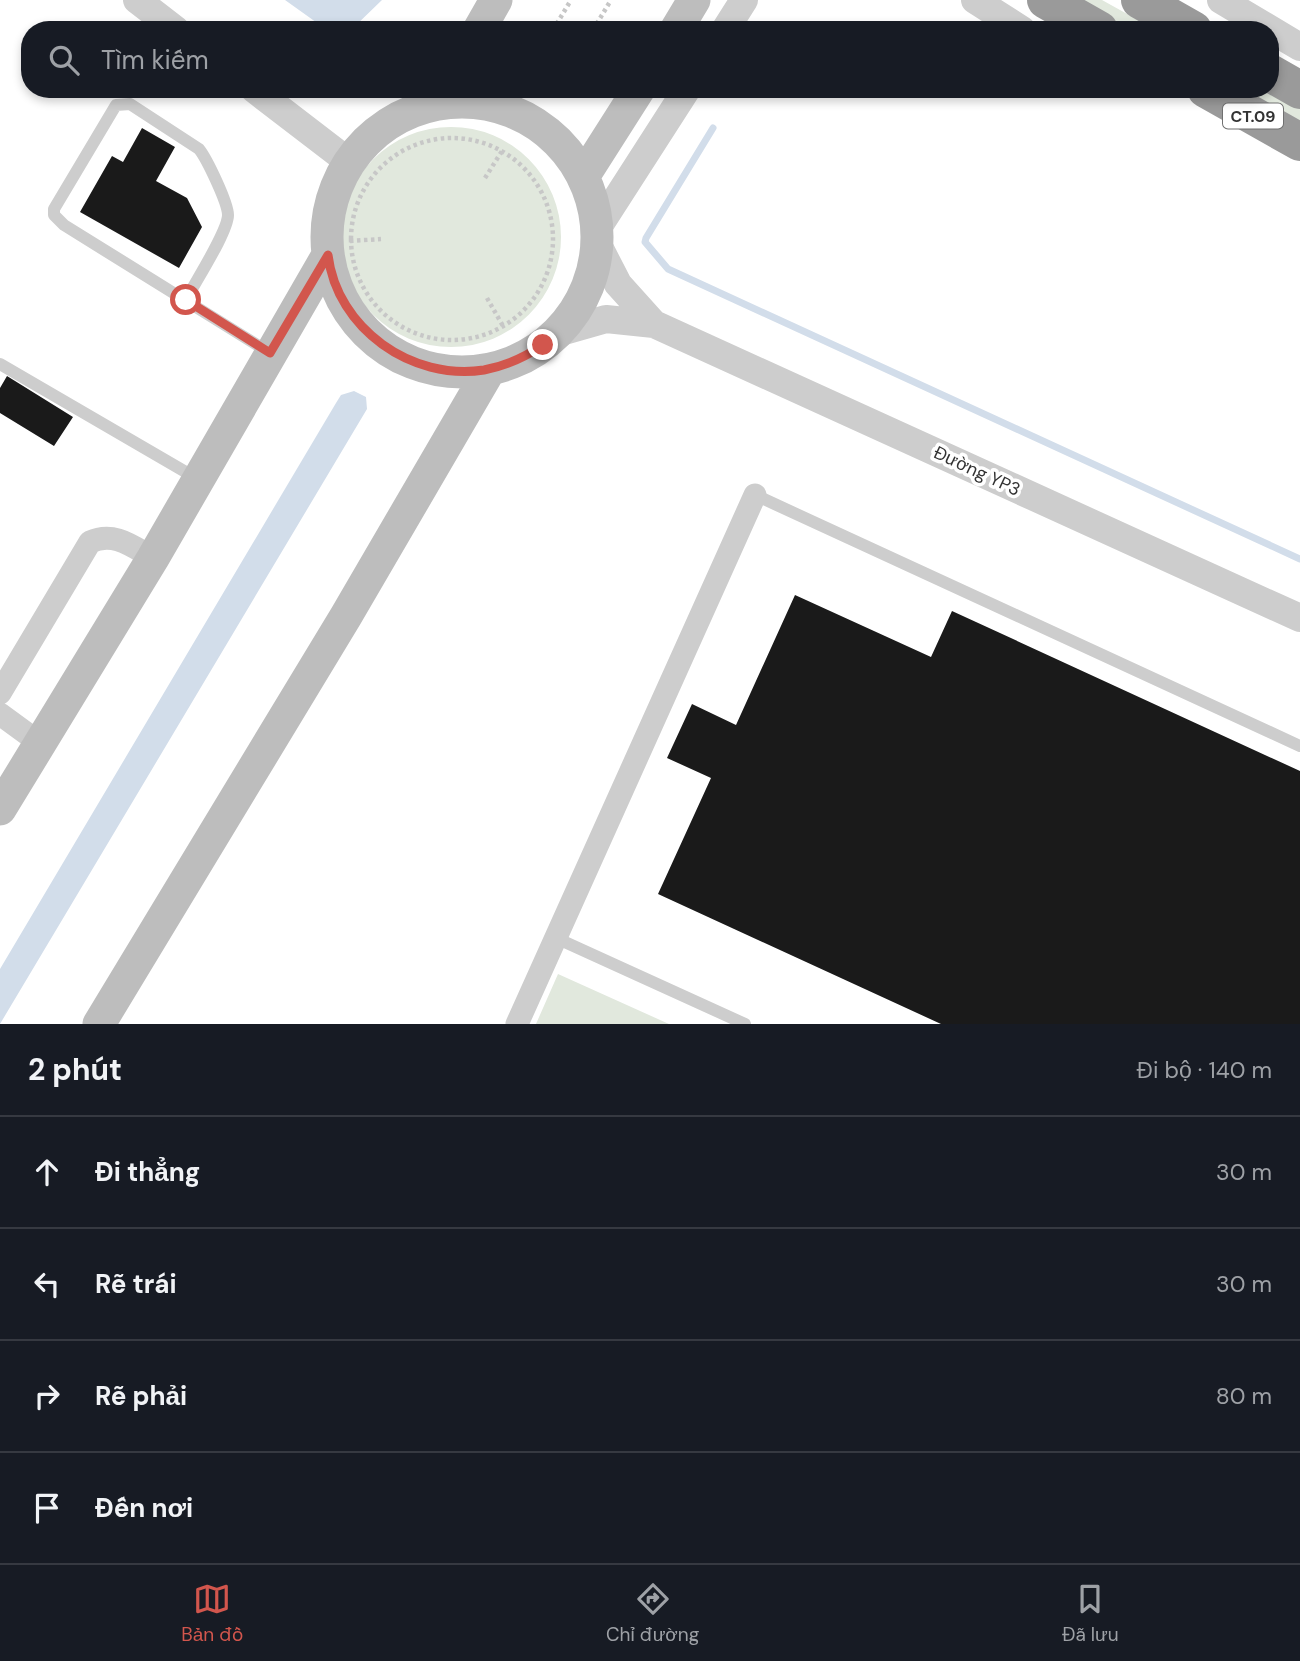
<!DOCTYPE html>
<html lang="vi">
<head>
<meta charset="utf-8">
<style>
  :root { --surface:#171b24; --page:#20242c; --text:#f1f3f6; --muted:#9ea1a6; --line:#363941; --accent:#d2564d }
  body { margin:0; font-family:"DM Sans",sans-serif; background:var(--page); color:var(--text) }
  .stop { position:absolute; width:21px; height:21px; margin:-16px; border:5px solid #d2564d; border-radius:50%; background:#fff }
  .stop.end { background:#d2564d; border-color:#fff; box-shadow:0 2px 7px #0008 }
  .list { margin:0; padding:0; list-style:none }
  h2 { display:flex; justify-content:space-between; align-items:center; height:91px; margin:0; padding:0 28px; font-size:30px }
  h2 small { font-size:23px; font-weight:400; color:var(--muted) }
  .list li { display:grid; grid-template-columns:46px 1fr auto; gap:21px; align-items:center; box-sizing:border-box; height:112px; padding:0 28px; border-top:2px solid var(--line) }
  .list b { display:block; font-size:26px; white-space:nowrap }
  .list em { font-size:23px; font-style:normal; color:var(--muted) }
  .icon { flex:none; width:38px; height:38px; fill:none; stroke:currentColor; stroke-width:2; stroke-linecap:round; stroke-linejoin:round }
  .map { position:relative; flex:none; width:1300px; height:1024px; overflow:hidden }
  .search { position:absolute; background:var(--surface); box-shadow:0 4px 10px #0003; left:21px; right:21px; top:21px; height:77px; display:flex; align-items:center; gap:18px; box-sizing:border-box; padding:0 24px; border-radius:28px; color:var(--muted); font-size:26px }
  .sheet { height:539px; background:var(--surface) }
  nav { display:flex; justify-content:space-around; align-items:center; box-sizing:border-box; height:98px; border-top:2px solid var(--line); background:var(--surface); font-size:19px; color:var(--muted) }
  nav a { display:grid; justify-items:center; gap:4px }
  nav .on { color:var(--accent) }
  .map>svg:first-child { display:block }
  .green { fill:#e1e8dd }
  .water { fill:#d2ddea }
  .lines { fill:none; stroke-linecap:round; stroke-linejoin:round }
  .stream { stroke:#d2ddea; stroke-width:7 }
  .building { fill:#1a1a1a }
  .path { stroke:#c7c7c7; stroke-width:4.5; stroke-dasharray:3.5 3.5; stroke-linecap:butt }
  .service { stroke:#cdcdcd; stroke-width:12 }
  .minor { stroke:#cdcdcd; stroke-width:23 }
  .tertiary { stroke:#cdcdcd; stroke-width:28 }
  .secondary { stroke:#bdbdbd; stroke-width:33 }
  .motorway { stroke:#9a9a9a; stroke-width:38 }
  .route { stroke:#d2564d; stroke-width:9 }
  .labels { text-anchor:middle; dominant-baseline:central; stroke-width:7; stroke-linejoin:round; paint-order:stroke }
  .shield { fill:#fff; stroke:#707070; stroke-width:2 }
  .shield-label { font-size:16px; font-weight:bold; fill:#333 }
  .street-label { font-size:18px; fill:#333; stroke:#fff }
</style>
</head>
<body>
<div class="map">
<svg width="1300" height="1024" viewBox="0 0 1300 1024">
  <rect width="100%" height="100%" fill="#fff"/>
  <path class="green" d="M1075,0H1102L1156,30H1125Z
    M1236,89H1267L1300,107V125Z
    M341 237a110 110 0 1 1 220 0a110 110 0 1 1-220 0Z
    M558,974L669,1024H536Z"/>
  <path class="water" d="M285,0H382L351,30H327Z
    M354,391L366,397L367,409L0,1024V969L336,403L341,395Z"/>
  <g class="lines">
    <path class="stream" d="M713,128L646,238L645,242L668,269L1300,559"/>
  </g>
  <path class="building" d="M142,128L175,147L156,181L187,198L202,227L179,268L80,212L112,156L123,162Z
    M7,376L73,417L54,446L0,413V388Z
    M795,595L931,657L952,611L1300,771V1024H941L658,894L711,778L667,758L692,704L736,725Z"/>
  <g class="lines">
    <path class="path" d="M553,30L571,0
      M593,30L611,0
      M554,97L558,89
      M351 239a101 101 0 1 1 202 0a101 101 0 1 1-202 0Z
      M485,178L502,151
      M350,241L381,239
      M487,298L503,326"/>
    <path class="service" d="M186,300C195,282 228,232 228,215C228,203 207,159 199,149L130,104L116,105L54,209V215L64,225L270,353
      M0,364L196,478
      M755,495L1300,746
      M556,938L745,1024"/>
    <path class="minor" d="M0,693L90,542C114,531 132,546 153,558
      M0,714L41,744
      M517,1024L755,495"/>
    <path class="tertiary" d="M137,0L176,30
      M975,0L1022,30
      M1221,0L1300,47
      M725,30L744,0
      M254,89L349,162
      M597,229L687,89
      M654,324L1300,618
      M557,333L606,319L654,324L618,284L597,243"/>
    <path class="secondary" d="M479,30L496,0
      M676,30L694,0
      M327 237a135 135 0 1 1 270 0a135 135 0 1 1-270 0Z
      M583,177L639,89
      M0,809L153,558L328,255
      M99,1024L346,616L490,369"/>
    <path class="motorway" d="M1046,0L1099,30
      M1140,0L1193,30
      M1270,73L1300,90
      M1206,89L1300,142"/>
  </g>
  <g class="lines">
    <path class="route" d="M186,300L270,353L328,255C337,329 412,381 484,370C506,366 525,357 543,345"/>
  </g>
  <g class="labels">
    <rect class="shield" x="1223" y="103.5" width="60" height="25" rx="5"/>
    <g class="shield-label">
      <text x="1253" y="116">CT.09</text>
    </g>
    <g class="street-label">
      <text transform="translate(977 471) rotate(25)">Đường YP3</text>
    </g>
  </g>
</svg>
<div class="stop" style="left:186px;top:300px"></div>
<div class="stop end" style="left:543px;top:345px"></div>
<div class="search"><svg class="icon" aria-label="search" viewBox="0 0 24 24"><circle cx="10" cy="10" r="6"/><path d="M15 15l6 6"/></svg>Tìm kiếm</div>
</div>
<section class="sheet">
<h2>2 phút<small>Đi bộ · 140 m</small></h2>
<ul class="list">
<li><svg class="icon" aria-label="ahead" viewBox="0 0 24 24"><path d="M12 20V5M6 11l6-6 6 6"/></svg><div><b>Đi thẳng</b></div><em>30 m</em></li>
<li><svg class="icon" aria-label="left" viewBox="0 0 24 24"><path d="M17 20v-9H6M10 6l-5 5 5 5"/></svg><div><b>Rẽ trái</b></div><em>30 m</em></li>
<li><svg class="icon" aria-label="right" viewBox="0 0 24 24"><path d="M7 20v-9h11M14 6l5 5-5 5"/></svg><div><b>Rẽ phải</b></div><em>80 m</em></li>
<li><svg class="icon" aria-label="arrive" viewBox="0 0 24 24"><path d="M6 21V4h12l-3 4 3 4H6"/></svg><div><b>Đến nơi</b></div></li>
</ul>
</section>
<nav>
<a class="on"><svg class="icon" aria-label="map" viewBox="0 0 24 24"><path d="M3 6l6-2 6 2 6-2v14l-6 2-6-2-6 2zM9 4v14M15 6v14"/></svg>Bản đồ</a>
<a><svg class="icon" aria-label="directions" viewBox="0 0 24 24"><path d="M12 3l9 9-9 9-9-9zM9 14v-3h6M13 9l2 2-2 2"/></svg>Chỉ đường</a>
<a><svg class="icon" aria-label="saved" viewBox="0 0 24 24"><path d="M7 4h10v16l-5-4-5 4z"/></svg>Đã lưu</a>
</nav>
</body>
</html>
